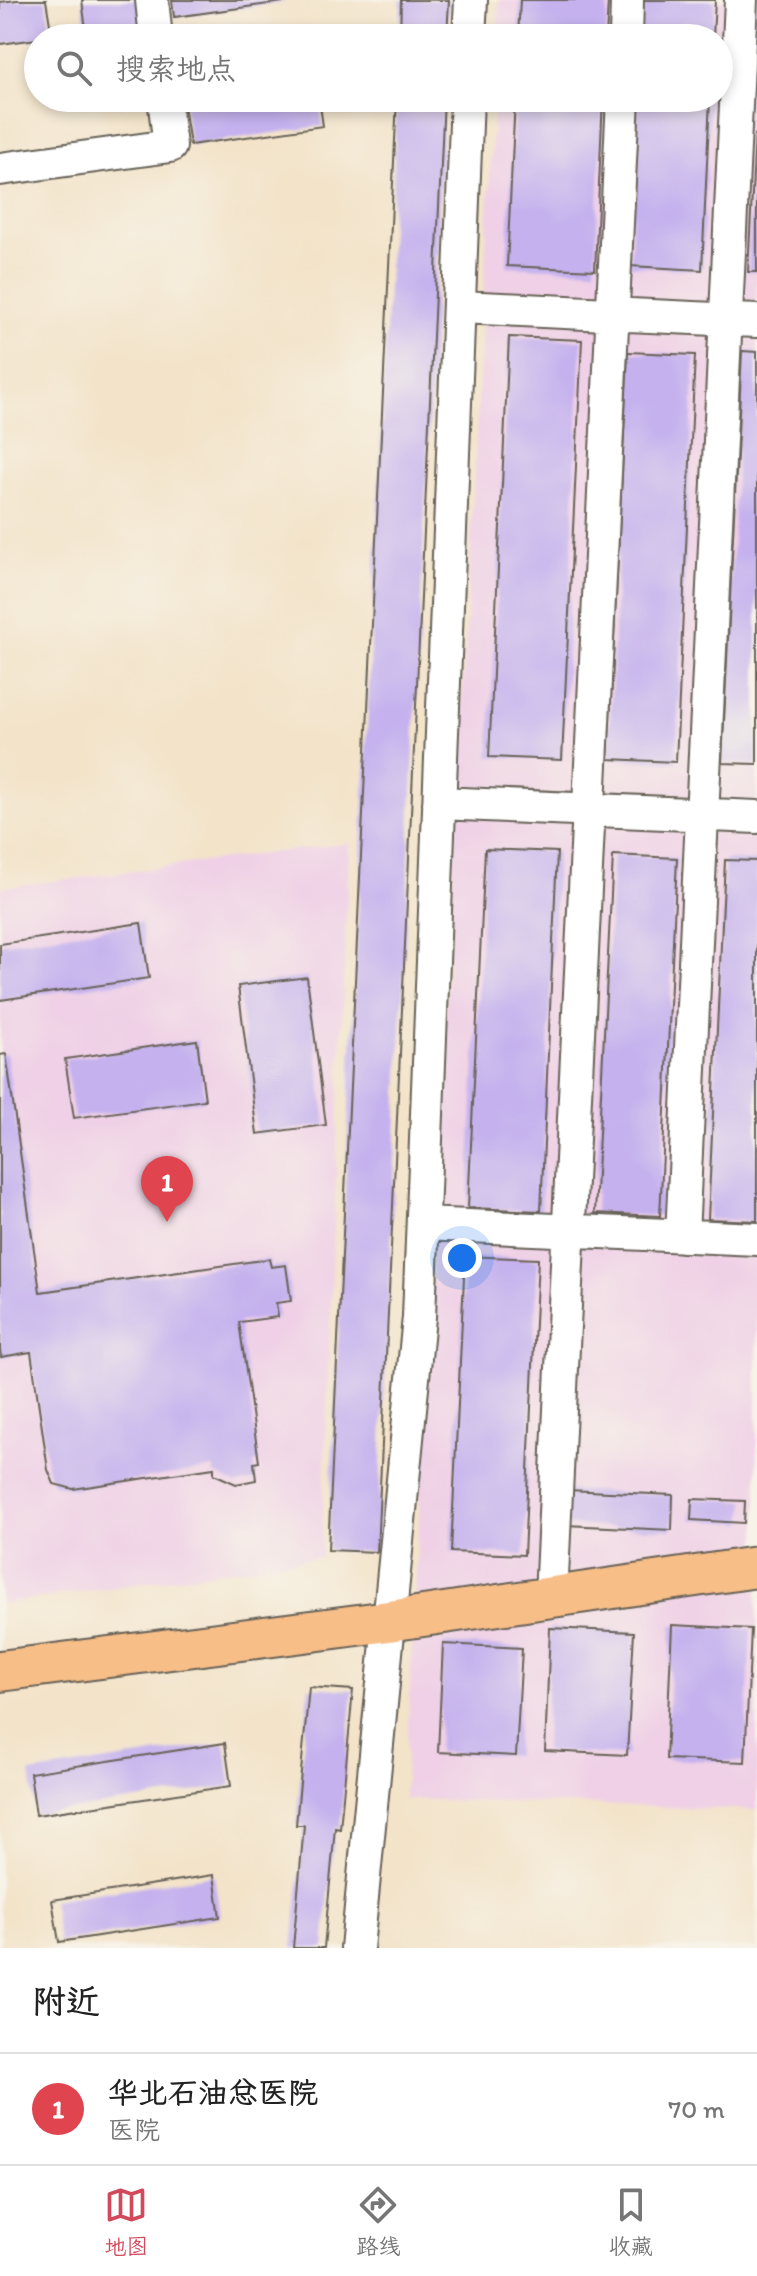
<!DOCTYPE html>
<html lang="zh">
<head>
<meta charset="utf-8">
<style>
  :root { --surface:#fff; --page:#f2f2f2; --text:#222; --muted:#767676; --line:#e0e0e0; --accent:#d1495b }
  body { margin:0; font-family:Itim,"LXGW WenKai TC",sans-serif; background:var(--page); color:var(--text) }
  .you { position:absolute; left:462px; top:1258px; width:28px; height:28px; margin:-20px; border:6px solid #fff; border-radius:50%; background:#1a73e8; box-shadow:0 0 0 12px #1a73e833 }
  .badge { display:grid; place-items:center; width:52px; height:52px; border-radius:50%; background:var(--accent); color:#fff; font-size:26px; font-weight:700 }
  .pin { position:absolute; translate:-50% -66px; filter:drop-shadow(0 2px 4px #0008) }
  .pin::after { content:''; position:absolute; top:42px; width:28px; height:24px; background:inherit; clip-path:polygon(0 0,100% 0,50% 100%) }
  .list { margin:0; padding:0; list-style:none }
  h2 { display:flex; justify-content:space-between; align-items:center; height:104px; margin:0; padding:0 32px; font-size:34px }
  h2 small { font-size:26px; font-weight:400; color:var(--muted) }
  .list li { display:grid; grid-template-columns:52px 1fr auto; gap:24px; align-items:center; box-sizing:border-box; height:112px; padding:0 32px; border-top:2px solid var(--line) }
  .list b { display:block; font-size:30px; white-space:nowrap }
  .list p { margin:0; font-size:26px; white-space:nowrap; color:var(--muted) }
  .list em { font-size:26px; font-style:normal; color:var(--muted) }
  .icon { flex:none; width:44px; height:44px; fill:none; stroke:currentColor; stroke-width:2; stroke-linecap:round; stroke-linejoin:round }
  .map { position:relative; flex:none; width:757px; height:1948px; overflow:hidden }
  .search { position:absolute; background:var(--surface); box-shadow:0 4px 12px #0003; left:24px; right:24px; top:24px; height:88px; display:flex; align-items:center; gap:20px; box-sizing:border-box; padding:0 28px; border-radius:44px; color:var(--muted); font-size:30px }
  .sheet { height:216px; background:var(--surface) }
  nav { display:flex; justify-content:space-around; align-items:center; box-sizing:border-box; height:112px; border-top:2px solid var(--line); background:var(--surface); font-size:22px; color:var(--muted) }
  nav a { display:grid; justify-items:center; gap:4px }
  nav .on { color:var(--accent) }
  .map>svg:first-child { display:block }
  .built { fill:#efd0e6 }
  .building { fill:#c4b1ee }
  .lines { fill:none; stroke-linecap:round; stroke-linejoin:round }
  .minor-casing { stroke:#676259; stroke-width:36 }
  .major-casing { stroke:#676259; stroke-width:44 }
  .minor { stroke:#fff; stroke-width:32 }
  .major { stroke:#f7be87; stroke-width:40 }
</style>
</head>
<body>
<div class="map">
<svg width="757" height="1948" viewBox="0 0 757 1948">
  <rect width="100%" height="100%" fill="#f7f3e8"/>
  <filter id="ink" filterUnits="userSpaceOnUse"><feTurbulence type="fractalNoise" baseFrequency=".0125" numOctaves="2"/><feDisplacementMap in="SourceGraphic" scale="16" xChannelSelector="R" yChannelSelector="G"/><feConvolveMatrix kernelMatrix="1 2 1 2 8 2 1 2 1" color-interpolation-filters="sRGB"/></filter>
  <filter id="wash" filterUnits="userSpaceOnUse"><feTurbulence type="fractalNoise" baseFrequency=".006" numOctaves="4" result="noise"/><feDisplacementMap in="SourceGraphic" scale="32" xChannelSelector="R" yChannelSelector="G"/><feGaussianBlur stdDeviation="1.8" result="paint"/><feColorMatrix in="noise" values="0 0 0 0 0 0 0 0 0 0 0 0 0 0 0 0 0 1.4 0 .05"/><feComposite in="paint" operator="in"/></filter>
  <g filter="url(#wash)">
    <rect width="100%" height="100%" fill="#f3e3c9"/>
    <path class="built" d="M499,0H757V1810L404,1799L494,98H719V38H497Z
      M349,843L321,1557L0,1604V888Z"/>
    <g id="blocks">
      <path class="building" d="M17,0H46L52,37L0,44V2Z
        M82,0H140L146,38H87Z
        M172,0H284V2L174,17Z
        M401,0H449L447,38H400Z
        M520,0H608L606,38H518Z
        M642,0H715L713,38H641Z
        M234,98H319L323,126L190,145L184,105Z
        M397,98H444L377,1552L328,1550Z
        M515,98H603L595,270L507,266Z
        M638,98H710L702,270L630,266Z
        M755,135H757V272H748Z
        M509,337L582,340L562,760L489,757Z
        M742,351L757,352V764L722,763Z
        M628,352L695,355L676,762L608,759Z
        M485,849L557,852L541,1211L468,1208Z
        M613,855L677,858L660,1216L595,1213Z
        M725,860L757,861V1221L708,1219Z
        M141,923L149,978L0,1000V944Z
        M307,977L326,1125L257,1134L238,986Z
        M197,1040L205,1100L74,1118L65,1059Z
        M6,1054L40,1292L269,1259L271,1267L286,1265L291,1301L276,1303L278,1317L239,1322L259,1462L254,1463L256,1480L236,1484L214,1474V1468L73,1489L54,1484L48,1470L31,1352L1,1357L0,1350V1055Z
        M465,1256L538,1259L524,1555L451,1552Z
        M567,1490L673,1495L672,1530L565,1525Z
        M692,1499L745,1501L744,1523L691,1520Z
        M672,1625L751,1629L745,1762L666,1759Z
        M550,1628L634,1632L627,1755L545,1751Z
        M443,1644L522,1648L516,1756L438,1752Z
        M309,1687L353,1690L340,1829L335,1828L324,1948H293L304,1825H296Z
        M225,1743L231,1786L36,1815L30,1773Z
        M214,1875L220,1917L59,1942L52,1900Z"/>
    </g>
  </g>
  <g filter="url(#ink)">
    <use href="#blocks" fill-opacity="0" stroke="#676259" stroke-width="2"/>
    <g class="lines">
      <defs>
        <path id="minor" d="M152,0L156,38
          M469,38L471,0
          M626,38L627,0
          M0,169L170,146L164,98
          M459,307L757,321
          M439,803L757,817
          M423,1224L757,1239
          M682,1236L741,0
          M551,1597L623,98
          M357,1948L419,1317L467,98"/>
        <path id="major" d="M0,1671L389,1621L757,1567"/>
      </defs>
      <use href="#minor" class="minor-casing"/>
      <use href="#major" class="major-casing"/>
      <use href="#minor" class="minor"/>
      <use href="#major" class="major"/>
    </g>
  </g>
</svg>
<div class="you"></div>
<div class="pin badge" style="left:167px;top:1222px;background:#e0444e">1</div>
<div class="search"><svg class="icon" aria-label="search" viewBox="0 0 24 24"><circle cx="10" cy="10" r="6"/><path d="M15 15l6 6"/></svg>搜索地点</div>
</div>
<section class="sheet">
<h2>附近<small></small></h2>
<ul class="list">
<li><span class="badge" style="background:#e0444e">1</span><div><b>华北石油总医院</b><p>医院</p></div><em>70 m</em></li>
</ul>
</section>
<nav>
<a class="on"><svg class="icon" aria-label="map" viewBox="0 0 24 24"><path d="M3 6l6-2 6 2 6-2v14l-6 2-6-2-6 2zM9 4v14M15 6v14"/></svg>地图</a>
<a><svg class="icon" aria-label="directions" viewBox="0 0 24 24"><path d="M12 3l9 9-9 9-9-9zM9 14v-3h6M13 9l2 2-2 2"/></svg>路线</a>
<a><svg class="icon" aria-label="saved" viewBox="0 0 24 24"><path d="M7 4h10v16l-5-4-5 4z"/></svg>收藏</a>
</nav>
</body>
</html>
